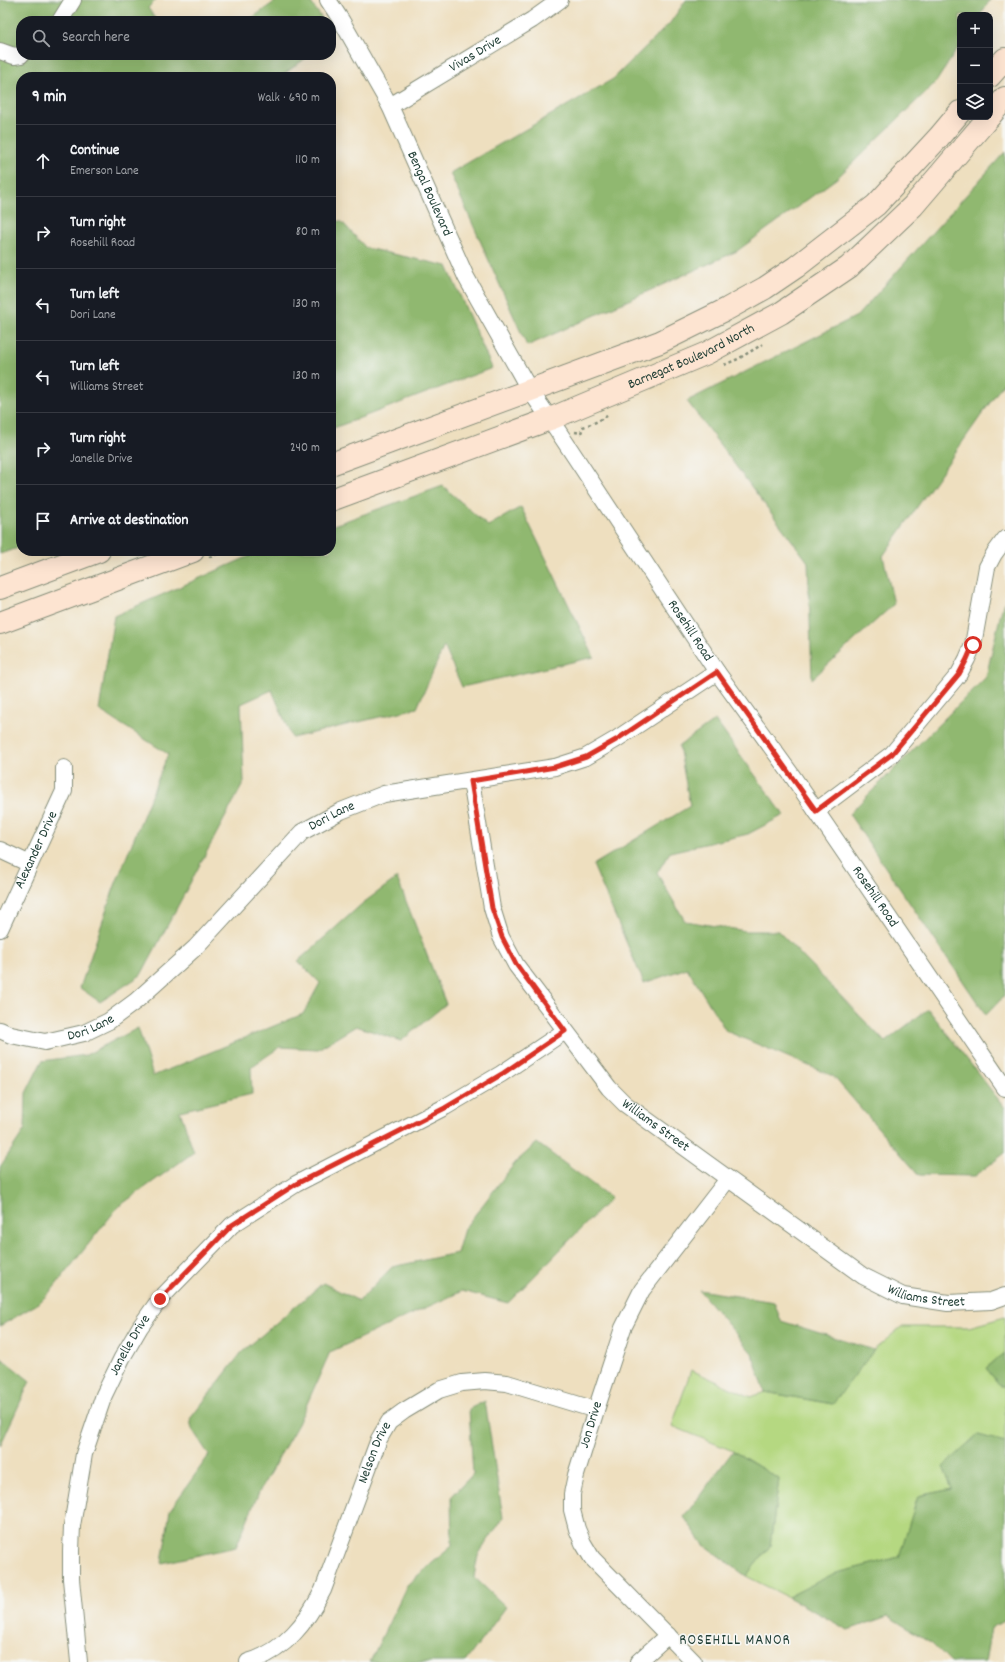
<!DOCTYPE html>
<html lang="en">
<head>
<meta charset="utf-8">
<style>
  :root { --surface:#171b24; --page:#20242c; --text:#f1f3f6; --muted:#9ea1a6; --line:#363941 }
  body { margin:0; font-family:Dekko,sans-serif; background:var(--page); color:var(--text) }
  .controls { position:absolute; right:12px; top:12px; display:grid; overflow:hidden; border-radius:8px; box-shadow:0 4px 16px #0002 }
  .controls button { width:36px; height:36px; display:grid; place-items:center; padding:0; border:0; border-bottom:1px solid var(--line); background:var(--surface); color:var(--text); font:20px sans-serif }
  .stop { position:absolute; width:12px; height:12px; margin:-9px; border:3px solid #d93025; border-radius:50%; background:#fff }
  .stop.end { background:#d93025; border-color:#fff; box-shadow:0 1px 4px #0008 }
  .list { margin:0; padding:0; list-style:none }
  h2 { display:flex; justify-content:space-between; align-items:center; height:52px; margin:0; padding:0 16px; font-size:17px }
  h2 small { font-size:13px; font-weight:400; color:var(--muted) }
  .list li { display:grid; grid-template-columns:26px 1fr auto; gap:12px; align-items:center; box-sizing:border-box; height:72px; padding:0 16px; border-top:1px solid var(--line) }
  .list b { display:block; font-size:15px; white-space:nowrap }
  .list p { margin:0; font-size:13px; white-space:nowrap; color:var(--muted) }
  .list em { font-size:13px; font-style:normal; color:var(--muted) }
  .icon { flex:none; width:22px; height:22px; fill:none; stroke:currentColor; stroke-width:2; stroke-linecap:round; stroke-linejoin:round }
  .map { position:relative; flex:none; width:1005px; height:1662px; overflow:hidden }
  .search { position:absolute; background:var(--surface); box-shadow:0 4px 16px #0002; left:16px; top:16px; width:320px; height:44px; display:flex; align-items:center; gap:10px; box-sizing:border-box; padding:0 14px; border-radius:16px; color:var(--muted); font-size:15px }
  .panel { position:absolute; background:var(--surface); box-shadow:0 4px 16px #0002; left:16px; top:72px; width:320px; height:484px; border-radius:16px }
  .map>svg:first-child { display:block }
  .green { fill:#b5d881; stroke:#6a8a5a }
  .forest { fill:#90b86f; stroke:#587a52 }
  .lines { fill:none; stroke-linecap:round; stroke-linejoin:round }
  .street-casing { stroke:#868e7a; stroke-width:18 }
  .secondary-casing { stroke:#868e7a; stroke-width:24 }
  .path { stroke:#868e7a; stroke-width:2.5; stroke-dasharray:3 3; stroke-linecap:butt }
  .street { stroke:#fff; stroke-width:16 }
  .secondary { stroke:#fde4d1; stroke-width:22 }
  .route { stroke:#d93025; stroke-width:5 }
  .labels { text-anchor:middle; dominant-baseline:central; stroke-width:3.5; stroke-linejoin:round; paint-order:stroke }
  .street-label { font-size:14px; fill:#1f3d34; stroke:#f6f6f2 }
  .neighbourhood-label { font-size:15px; letter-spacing:1px; fill:#1f3d34; stroke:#f6f6f2 }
</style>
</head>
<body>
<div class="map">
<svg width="1005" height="1662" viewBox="0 0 1005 1662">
  <rect width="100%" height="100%" fill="#f6f6f2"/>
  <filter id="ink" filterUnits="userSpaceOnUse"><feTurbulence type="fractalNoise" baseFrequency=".025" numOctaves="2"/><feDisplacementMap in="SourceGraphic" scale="8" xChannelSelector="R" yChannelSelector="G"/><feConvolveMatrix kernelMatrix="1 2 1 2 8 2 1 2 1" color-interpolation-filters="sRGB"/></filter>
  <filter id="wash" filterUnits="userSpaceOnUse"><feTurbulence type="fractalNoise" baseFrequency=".012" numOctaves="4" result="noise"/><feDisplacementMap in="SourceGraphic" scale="16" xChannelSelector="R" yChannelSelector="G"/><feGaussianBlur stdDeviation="0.9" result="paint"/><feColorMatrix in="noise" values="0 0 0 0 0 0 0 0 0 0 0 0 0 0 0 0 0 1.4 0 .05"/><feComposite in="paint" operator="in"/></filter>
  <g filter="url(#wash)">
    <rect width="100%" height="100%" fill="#eedfbf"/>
    <path class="green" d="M1005,1317V1353L986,1368L1001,1387H1005V1442L978,1435L952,1489L918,1496L899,1557L833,1574L788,1597L746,1576L770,1546L779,1479L733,1451L672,1426L691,1370L751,1397L765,1392L832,1404L874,1350L901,1327H969Z"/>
    <path class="forest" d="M0,0H156L148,8L157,21H21V55H310L280,77H21V547L0,554Z
      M277,0H309L324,21H248Z
      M686,0H990L980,15H960V45L936,82L837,178L737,251L527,346L450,173L613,79L670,23Z
      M1005,152V381L883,556L894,604L812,679L808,562L687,401L857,316Z
      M341,221L366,248L447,266L492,368L331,429V222Z
      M443,486L488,526L521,507L594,657L462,687L444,646L417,708L292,738L272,690L241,704L244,782L141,975L100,1002L80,988L114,888L168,754L99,710L114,616L261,551H331V526Z
      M1005,601V995L986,1015L849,814L986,677L1003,604Z
      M715,720L784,815L748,834L670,852L657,873L685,921L746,931H778L885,1042L928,1009L1005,1108V1153L975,1176L919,1175L833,1076L726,1031L687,968L644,983L593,865L690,806L679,746Z
      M397,878L446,1004L401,1041L356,1026L318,1049L280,1047L251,1067L252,1094L180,1111L194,1152L118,1207L51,1291L39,1303L0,1326V1167L25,1129L26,1093L42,1061L86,1055L138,1028L153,1076L303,1014L320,983L298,961L363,903Z
      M537,1143L611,1198L508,1303L462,1291L330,1352L298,1424L259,1492L236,1547L162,1563L170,1510L209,1455L192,1429L190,1419L242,1352L323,1283L359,1301L392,1267L457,1253L464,1229L515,1163Z
      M699,1290L774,1302L781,1321L874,1350L833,1404L765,1392L752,1353Z
      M1005,1353V1387H1001L986,1368Z
      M0,1357L30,1381L0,1446Z
      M485,1401L503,1518L478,1555L474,1577L506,1607L465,1662H370L407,1585L452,1546L451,1497L473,1474L469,1409Z
      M978,1435L1005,1442V1620L991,1628L985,1662H951L932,1643L888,1616L848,1630L788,1597L833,1574L899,1557L918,1496L952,1489L943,1467Z
      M733,1451L779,1479L770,1546L746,1576L704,1545L684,1517Z"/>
  </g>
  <g filter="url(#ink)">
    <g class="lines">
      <defs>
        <g id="street">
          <path id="s1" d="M328,0L341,20L390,106L466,277L529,389L550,419L717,672L793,777L1005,1088"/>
          <path d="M60,21L73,0"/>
          <path d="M0,51L14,56L21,55"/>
          <path id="s2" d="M390,106L532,20L560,0"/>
          <path id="s3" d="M471,781L492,908L501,937L516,965L609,1088L625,1104L863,1276L903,1296L948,1303L991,1301L1005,1296"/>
          <path d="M816,811L892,754L959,674L967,659L973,645L987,567L994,554L1005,539"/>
          <path d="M0,850L30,864"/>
          <path id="s4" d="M0,929L64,791V768"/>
          <path id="s5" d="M0,1030L11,1035L45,1042L84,1033L109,1021L136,1001L195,948L302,832L341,811L384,794L555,767L586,757L615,740L717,672"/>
          <path id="s6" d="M79,1662L71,1579V1551L72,1526L84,1454L104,1395L122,1358L140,1327L160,1299L232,1225L296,1184L445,1107L501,1074L565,1031"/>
          <path id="s7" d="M248,1662C285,1651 307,1622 323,1590L379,1439L389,1422L404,1411L439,1390L462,1383L485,1381L507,1383L596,1410"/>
          <path d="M638,1662L668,1635"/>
          <path id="s8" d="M694,1662L592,1558L583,1543L577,1529L572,1510V1494L576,1475L596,1410L623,1328L642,1290L728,1179"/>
        </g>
        <g id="secondary">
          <path d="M990,76L1005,59"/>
          <path d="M990,116L1005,98"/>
          <path d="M331,464L660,342L727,309L765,288L796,267L876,205L939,137L960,112"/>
          <path id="s9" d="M331,500L550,419L707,353L781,313L849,267L913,206L989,117"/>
          <path d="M0,588L99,551"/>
          <path d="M0,623L193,551"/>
        </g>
      </defs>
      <use href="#street" class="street-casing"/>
      <use href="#secondary" class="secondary-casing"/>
      <path class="path" d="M724,365L738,359L763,344
        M575,432L581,433L583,427L596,422L609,415
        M209,557L225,551"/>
      <use href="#street" class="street"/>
      <use href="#secondary" class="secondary"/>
    </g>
  </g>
  <g class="lines" filter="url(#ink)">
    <path class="route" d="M160,1299L232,1225L296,1184L445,1108L502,1074L565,1031L516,964L502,937L492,908L471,781L555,767L586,757L616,740L717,672L816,811L892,754L959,674L967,659L973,645"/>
  </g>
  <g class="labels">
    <g class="street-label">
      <text stroke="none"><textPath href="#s2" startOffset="100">Vivas Drive</textPath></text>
      <text stroke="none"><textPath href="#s1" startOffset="219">Bengal Boulevard</textPath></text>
      <text stroke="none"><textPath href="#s9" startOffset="388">Barnegat Boulevard North</textPath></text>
      <text stroke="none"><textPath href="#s1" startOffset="729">Rosehill Road</textPath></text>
      <text stroke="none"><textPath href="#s5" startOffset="419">Dori Lane</textPath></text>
      <text stroke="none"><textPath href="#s4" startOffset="87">Alexander Drive</textPath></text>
      <text stroke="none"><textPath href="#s1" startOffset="1053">Rosehill Road</textPath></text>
      <text stroke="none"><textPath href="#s5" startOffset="95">Dori Lane</textPath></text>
      <text stroke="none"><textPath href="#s3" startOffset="405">Williams Street</textPath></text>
      <text stroke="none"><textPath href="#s3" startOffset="729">Williams Street</textPath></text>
      <text stroke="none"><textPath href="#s6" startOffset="328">Janelle Drive</textPath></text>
      <text stroke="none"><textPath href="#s8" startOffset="286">Jon Drive</textPath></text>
      <text stroke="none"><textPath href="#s7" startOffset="254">Nelson Drive</textPath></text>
    </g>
    <g class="neighbourhood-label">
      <text x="735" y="1641">ROSEHILL MANOR</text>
    </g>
  </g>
</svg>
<div class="controls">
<button>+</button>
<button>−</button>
<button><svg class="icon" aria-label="layers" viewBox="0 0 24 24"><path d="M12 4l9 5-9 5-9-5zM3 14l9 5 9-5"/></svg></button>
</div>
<div class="stop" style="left:973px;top:645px"></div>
<div class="stop end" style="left:160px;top:1299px"></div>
<div class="search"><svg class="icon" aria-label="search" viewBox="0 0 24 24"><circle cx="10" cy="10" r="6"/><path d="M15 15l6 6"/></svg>Search here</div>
<section class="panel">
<h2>9 min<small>Walk · 690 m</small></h2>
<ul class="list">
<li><svg class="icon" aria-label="ahead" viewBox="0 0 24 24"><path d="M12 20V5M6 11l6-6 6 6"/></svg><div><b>Continue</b><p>Emerson Lane</p></div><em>110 m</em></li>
<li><svg class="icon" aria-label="right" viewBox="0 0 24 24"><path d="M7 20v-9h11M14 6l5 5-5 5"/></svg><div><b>Turn right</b><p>Rosehill Road</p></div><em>80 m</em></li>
<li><svg class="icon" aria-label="left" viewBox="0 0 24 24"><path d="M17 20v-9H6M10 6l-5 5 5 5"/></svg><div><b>Turn left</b><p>Dori Lane</p></div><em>130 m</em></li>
<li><svg class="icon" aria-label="left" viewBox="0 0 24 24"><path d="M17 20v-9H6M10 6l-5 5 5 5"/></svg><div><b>Turn left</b><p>Williams Street</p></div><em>130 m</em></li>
<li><svg class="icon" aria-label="right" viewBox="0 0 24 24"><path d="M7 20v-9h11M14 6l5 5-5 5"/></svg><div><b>Turn right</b><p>Janelle Drive</p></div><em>240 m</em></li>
<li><svg class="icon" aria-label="arrive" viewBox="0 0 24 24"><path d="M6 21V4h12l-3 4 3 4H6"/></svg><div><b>Arrive at destination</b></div></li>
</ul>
</section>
</div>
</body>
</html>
